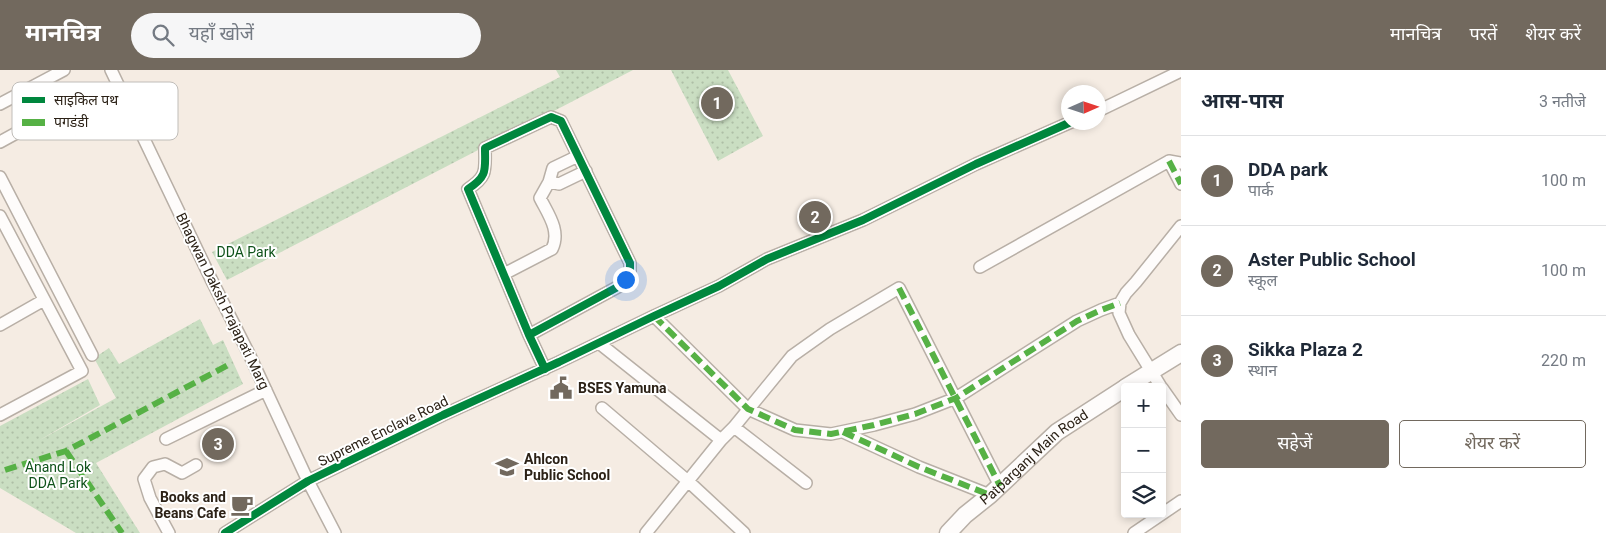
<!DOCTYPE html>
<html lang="hi">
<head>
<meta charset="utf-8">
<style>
  :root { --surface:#fff; --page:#f6f6f7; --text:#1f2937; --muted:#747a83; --line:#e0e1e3; --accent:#72695e }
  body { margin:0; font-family:Roboto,"Noto Sans Devanagari",sans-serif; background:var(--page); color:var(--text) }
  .controls { position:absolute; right:15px; bottom:15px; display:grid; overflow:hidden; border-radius:5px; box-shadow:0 2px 8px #0003 }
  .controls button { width:45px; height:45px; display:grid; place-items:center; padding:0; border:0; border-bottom:1px solid var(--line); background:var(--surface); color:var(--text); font:25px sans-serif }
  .compass { position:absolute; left:1061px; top:15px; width:45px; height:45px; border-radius:50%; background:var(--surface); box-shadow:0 2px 8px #0003; rotate:87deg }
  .you { position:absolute; left:625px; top:209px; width:18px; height:18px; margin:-12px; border:4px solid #fff; border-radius:50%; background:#1a73e8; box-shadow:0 0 0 8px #1a73e833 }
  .badge { display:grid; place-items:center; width:32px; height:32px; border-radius:50%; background:var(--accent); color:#fff; font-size:16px; font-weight:700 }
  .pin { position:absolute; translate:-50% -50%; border:2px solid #fff; box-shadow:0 1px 5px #0006 }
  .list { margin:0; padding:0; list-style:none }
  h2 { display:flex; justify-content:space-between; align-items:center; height:65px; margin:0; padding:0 20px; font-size:21px }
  h2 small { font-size:16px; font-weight:400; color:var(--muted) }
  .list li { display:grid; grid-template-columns:32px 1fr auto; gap:15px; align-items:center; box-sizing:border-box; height:90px; padding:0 20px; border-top:1px solid var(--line) }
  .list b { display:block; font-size:19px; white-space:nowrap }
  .list p { margin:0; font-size:16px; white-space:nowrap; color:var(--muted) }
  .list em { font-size:16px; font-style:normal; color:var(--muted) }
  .actions { display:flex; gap:10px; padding:15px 20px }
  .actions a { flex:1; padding:11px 0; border:1px solid var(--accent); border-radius:5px; text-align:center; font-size:18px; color:var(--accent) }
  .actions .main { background:var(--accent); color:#fff }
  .icon { flex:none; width:28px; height:28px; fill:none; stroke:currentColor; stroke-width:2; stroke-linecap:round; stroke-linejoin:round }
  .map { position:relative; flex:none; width:1181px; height:463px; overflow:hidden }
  header { display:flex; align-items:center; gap:30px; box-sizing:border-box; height:70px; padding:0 25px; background:var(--accent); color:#fff }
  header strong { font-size:24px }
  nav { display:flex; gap:28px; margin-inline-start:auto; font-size:18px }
  .search { width:350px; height:45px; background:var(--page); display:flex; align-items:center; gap:12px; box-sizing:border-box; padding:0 18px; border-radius:28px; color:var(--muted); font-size:19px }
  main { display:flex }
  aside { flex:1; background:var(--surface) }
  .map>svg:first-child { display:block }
  .park { fill:url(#park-dots) }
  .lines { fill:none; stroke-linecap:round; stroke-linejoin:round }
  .street-casing { stroke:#b8afa6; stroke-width:14 }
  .secondary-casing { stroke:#b8afa6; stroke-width:19 }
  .street { stroke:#fefcfb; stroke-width:11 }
  .secondary { stroke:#fefcfb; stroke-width:16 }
  .quiet { stroke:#56b145; stroke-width:6; stroke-dasharray:12 6; stroke-linecap:butt }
  .cycleway-casing { stroke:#fff; stroke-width:11 }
  .cycleway { stroke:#00873e; stroke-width:8 }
  .labels { text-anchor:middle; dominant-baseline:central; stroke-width:4; stroke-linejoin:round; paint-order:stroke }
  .park-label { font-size:14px; fill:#0f521a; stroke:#fff }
  .street-label { font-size:14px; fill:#2c2217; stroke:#fff }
  .poi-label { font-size:14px; font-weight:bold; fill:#2c2217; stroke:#fff; text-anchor:start }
  .key { fill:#fff; stroke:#c0bdb9; stroke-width:1 }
  .key-label { font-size:14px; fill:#2c2217 }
</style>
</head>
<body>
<header>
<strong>मानचित्र</strong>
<div class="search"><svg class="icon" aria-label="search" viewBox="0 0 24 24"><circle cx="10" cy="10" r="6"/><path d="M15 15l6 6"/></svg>यहाँ खोजें</div>
<nav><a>मानचित्र</a><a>परतें</a><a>शेयर करें</a></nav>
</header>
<main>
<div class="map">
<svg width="1181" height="463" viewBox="0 0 1181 463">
  <defs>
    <pattern id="park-dots" width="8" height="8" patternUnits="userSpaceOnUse" patternTransform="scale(1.25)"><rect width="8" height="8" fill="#cadec2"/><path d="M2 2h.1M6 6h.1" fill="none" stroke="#aebea6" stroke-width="1.8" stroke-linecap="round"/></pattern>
  </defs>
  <rect width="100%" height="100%" fill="#f5ece3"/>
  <path class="park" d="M556,0H633L227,210L212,182L560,7Z
    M671,0H728L763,66L718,91Z
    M200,249L213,275L223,270L243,314L96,393L140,463H76L0,418V356L88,309L100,335L38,371L116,328L94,288L109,278L119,294Z"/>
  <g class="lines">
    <defs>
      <path id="street" d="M111,0L211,209L250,286L308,411L335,463
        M0,34L64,0
        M1098,41L1181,1
        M0,72L89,23
        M578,86L553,98L549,112L559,114L586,101
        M1169,91L1181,114
        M0,107L92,285
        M0,146L82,301L0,345
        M980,197L1169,91L1181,93
        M504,204L552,179C561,161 548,144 540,128L549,112
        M654,246L748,339L795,360L831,364L874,355L915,344L956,328L1077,251L1101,240L1120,233
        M0,255L44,230
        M529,265L625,213L630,205V193L561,51L551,47L485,78C485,100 488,106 468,119L529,265L545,299
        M599,273L721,370
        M1161,317L1129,265L1119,243L1120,233L1126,223L1136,212L1181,156
        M1162,318L1181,345
        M602,338L689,412L744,463
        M734,357L806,413
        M843,362L919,397L990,425
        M166,369L266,320
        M1162,444L1181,431
        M169,463L150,428L144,409L153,397L165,394L182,403L196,395
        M225,463L308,411L443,345L559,292L654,246L719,216L767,189L863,150L976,94L1071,52
        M646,463L721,370L734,357L792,286L830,259L899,218L1000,416
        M1134,463L1162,444"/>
      <g id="secondary">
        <path d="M1126,317L1181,283"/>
        <path id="s1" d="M948,463L965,445L990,425L1057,362L1125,318"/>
      </g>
    </defs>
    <use href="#street" class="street-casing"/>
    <use href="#secondary" class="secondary-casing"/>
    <use href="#street" class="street"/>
    <use href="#secondary" class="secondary"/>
    <path class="quiet" d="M1169,91L1181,114
      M899,218L1000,416
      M654,246L748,339L795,360L831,364L874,355L915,344L956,328L1077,251L1101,240L1120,233
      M843,362L919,397L990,425
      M66,381L122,463
      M5,400L66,381L232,293"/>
    <defs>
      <path id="cycleway" d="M529,265L625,213L630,205V193L561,51L551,47L485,78C485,100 488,106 468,119L529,265L545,299
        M225,463L308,411L443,345L559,292L654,246L719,216L767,189L863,150L976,94L1071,52"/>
    </defs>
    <use href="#cycleway" class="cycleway-casing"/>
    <use href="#cycleway" class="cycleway"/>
  </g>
  <defs>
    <symbol id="civic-bare" viewBox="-9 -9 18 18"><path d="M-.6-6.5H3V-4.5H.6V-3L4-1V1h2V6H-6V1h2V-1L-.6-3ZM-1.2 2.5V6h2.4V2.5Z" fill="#72695e" stroke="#fff" stroke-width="2.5" paint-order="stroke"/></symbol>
    <symbol id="school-bare" viewBox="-9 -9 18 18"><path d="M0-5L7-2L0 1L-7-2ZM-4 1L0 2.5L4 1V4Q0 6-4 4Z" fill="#72695e" stroke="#fff" stroke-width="2.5" paint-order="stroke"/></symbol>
    <symbol id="cafe-bare" viewBox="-9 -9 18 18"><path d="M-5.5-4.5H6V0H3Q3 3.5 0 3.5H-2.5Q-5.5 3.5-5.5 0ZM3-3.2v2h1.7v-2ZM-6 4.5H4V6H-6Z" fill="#72695e" stroke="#fff" stroke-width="2.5" paint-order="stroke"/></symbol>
  </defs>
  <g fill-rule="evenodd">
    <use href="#civic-bare" x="545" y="302" width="32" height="32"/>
    <use href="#school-bare" x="491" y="381" width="32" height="32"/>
    <use href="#cafe-bare" x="226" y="419" width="32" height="32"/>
  </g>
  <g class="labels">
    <g class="park-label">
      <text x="246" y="182">DDA Park</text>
      <text x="58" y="397">Anand Lok<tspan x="58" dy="16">DDA Park</tspan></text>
    </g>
    <g class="street-label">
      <text transform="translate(223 231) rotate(64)">Bhagwan Daksh Prajapati Marg</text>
      <text transform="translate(383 361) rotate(-26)">Supreme Enclave Road</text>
      <text stroke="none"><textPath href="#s1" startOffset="115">Patparganj Main Road</textPath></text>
    </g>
    <g class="poi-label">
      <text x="578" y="318">BSES Yamuna</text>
      <text x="524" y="389">Ahlcon<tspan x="524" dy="16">Public School</tspan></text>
      <text x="226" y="427" text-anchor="end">Books and<tspan x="226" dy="16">Beans Cafe</tspan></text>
    </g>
  </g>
  <rect x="12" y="12" width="166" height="58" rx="8" class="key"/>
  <rect x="22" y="27" width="23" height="6" fill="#00873e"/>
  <rect x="22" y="49" width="23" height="7" fill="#56b145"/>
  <g class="key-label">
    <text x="54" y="35">साइकिल पथ</text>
    <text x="54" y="57">पगडंडी</text>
  </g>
</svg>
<div class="controls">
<button>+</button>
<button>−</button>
<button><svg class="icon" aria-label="layers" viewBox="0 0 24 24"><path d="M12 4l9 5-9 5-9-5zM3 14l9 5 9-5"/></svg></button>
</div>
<svg class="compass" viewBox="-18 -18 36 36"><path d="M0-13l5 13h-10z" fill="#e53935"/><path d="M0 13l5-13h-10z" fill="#747a83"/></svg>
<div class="you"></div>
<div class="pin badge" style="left:717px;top:33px">1</div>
<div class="pin badge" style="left:815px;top:147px">2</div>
<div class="pin badge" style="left:218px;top:374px">3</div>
</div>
<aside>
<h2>आस-पास<small>3 नतीजे</small></h2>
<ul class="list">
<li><span class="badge">1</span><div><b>DDA park</b><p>पार्क</p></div><em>100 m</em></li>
<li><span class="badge">2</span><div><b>Aster Public School</b><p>स्कूल</p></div><em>100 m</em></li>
<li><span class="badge">3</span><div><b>Sikka Plaza 2</b><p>स्थान</p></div><em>220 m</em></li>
</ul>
<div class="actions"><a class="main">सहेजें</a><a>शेयर करें</a></div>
</aside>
</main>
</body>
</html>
